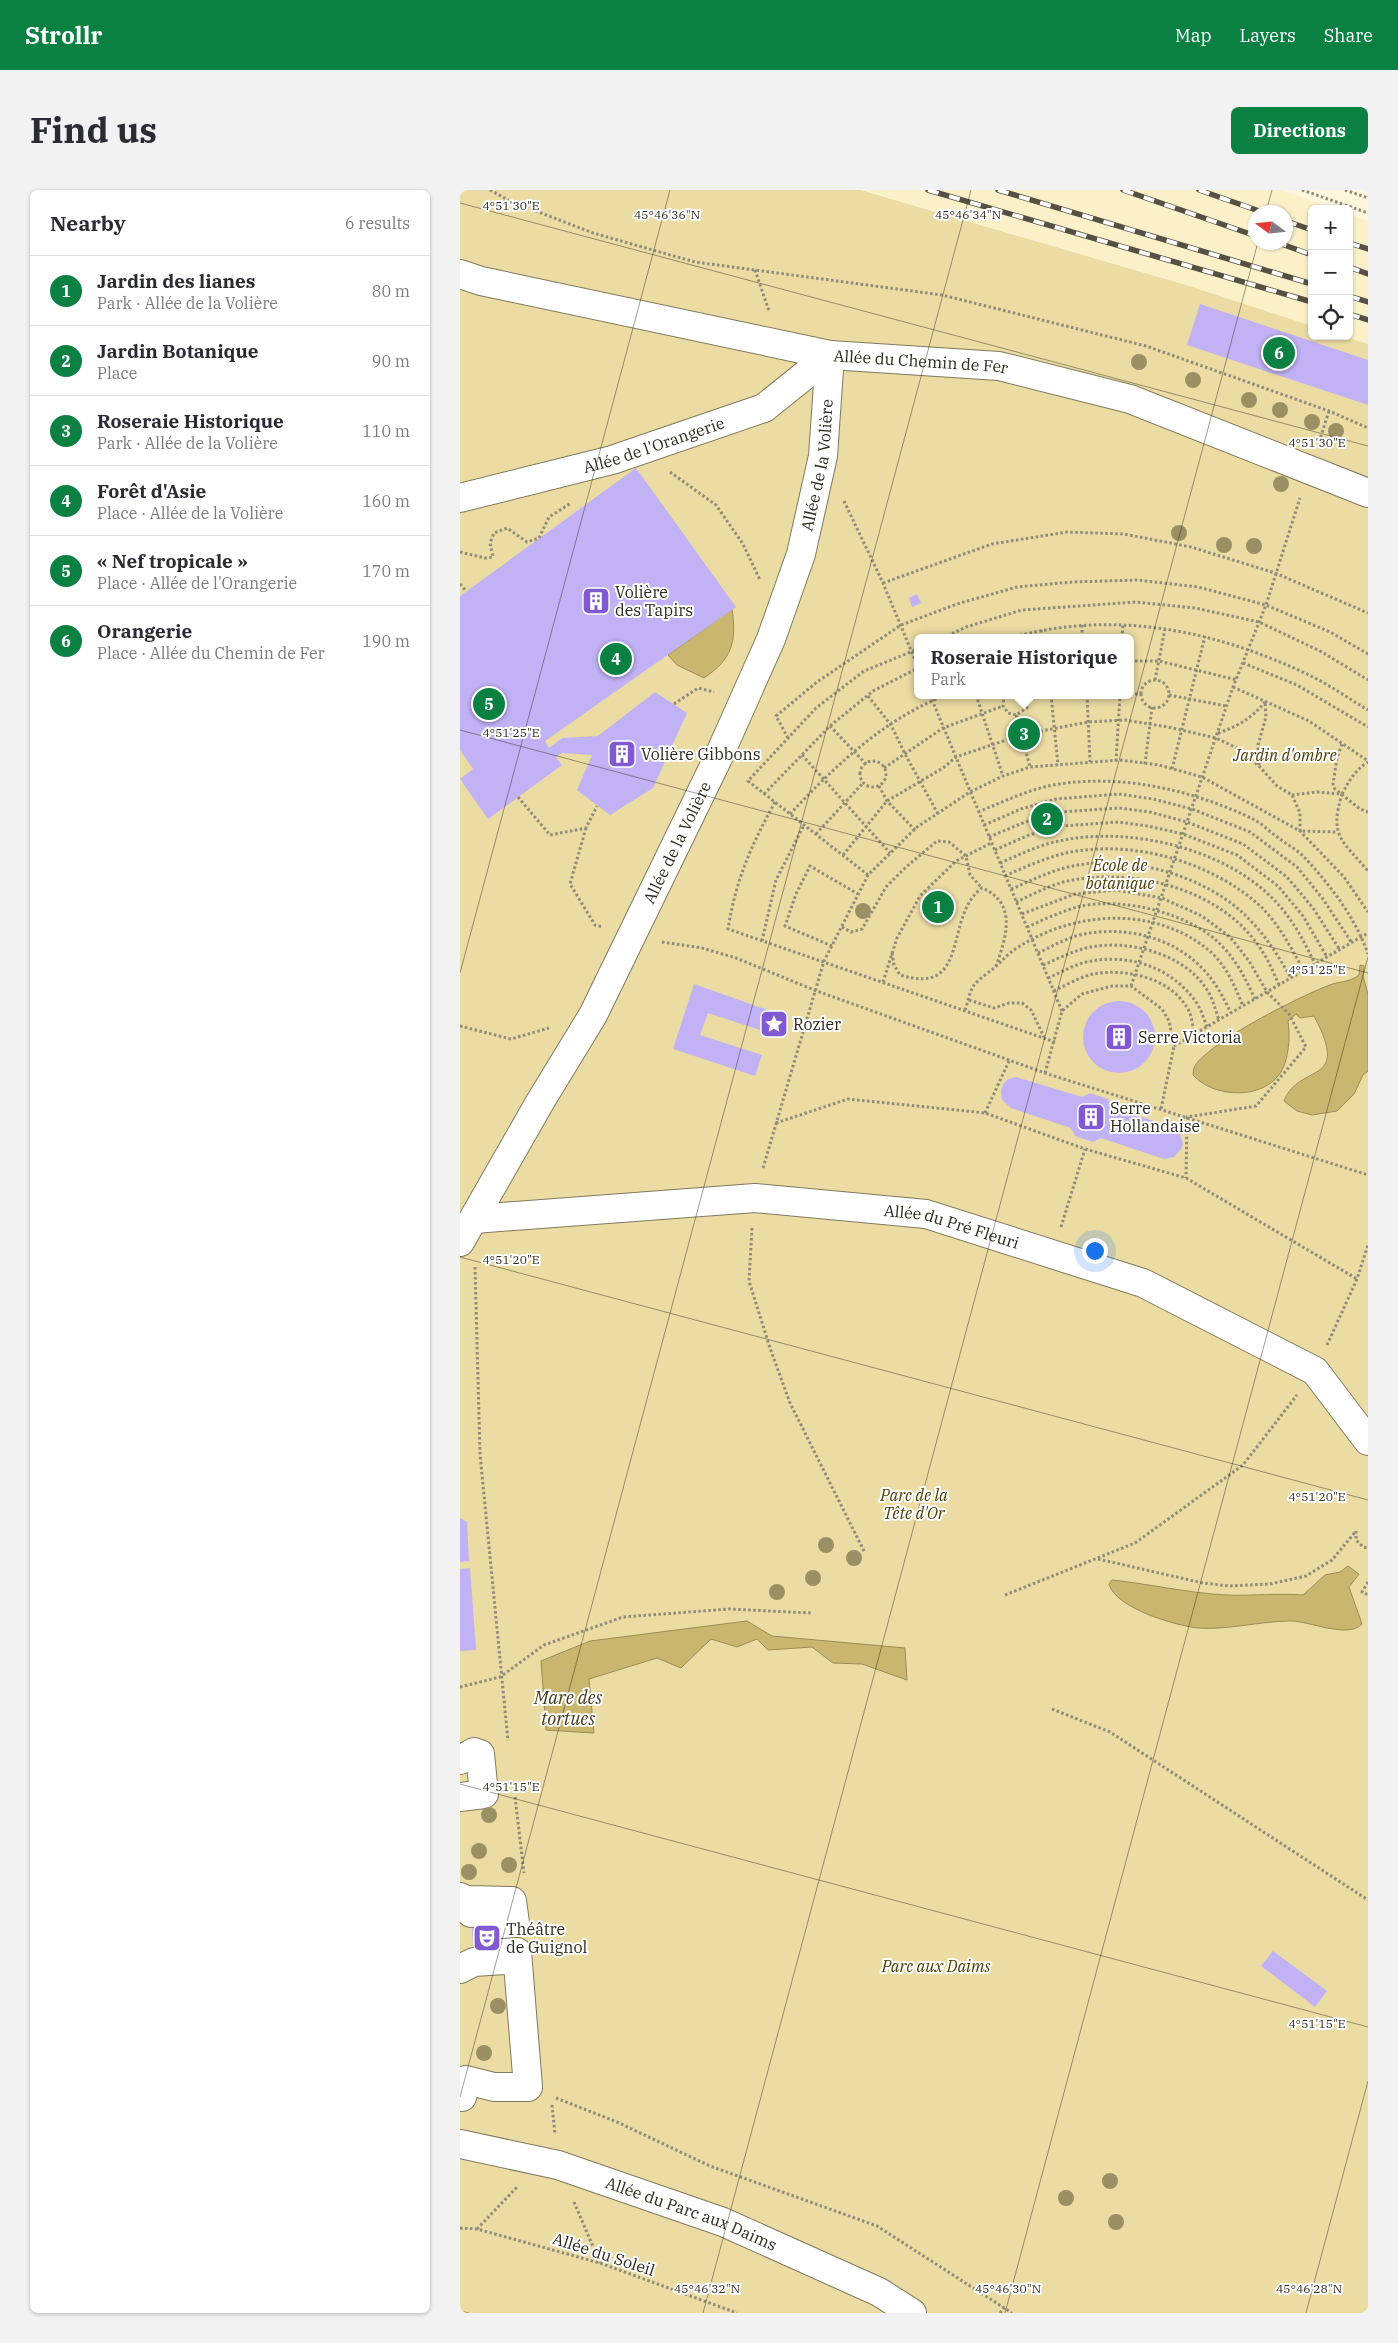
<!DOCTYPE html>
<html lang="en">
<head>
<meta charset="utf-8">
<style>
  :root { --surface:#fff; --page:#f2f2f3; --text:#2b2b33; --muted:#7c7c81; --line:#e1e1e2; --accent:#0b8043 }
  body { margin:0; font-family:"IBM Plex Serif",serif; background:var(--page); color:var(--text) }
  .controls { position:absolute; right:15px; top:15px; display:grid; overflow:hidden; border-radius:8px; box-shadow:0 1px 4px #0004 }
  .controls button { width:45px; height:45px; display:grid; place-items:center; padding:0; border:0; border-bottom:1px solid var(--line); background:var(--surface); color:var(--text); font:25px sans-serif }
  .compass { position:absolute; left:788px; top:15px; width:45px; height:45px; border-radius:50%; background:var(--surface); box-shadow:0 1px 4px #0004; rotate:285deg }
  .you { position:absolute; left:634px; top:1060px; width:18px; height:18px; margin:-12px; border:4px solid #fff; border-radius:50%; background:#1a73e8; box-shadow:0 0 0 8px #1a73e833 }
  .badge { display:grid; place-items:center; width:32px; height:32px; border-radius:50%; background:var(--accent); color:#fff; font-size:16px; font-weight:700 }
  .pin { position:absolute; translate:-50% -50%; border:2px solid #fff; box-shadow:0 1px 5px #0006 }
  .popup { position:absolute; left:454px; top:444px; width:220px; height:65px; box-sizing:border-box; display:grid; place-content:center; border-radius:8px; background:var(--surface); filter:drop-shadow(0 1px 4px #0005); font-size:16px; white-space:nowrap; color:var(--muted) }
  .popup b { font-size:19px; color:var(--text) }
  .popup::after { content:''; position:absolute; left:50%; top:100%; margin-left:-10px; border:10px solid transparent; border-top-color:var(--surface) }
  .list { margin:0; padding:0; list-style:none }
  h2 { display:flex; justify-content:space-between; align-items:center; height:65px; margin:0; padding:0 20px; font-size:21px }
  h2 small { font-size:16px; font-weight:400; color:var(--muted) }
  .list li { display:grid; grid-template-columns:32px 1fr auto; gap:15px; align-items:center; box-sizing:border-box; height:70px; padding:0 20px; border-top:1px solid var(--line) }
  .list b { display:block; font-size:19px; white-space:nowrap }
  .list p { margin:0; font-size:16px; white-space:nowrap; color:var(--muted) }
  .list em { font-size:16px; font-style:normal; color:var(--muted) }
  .icon { flex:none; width:28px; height:28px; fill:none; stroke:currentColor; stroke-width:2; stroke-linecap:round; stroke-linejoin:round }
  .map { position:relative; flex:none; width:908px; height:2123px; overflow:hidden; border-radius:8px }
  header { display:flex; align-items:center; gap:30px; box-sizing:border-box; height:70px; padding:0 25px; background:var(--accent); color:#fff }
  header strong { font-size:24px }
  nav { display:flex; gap:28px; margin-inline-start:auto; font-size:18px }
  .intro { display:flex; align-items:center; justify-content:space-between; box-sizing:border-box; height:120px; padding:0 30px }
  h1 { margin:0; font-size:35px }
  .button { padding:12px 22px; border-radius:8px; background:var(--accent); color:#fff; font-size:18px; font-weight:700 }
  main { display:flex; gap:30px; padding:0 30px }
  aside { flex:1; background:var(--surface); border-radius:8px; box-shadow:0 1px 4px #0004 }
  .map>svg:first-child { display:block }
  .built { fill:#fbf0c8; fill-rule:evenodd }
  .green { fill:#ebdca3; fill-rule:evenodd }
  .water { fill:#cab76f; stroke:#9b8c56 }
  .building { fill:#c1b2f5 }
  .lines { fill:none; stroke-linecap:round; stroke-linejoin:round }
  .minor-casing { stroke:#81795c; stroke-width:30 }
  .path { stroke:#908a78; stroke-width:3; stroke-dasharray:2.5 2.5; stroke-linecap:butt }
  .minor { stroke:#fff; stroke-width:28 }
  .rail-casing { stroke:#555042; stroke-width:5.5 }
  .rail { stroke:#fff; stroke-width:4; stroke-dasharray:11; stroke-linecap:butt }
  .tree { fill:#9a9064 }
  .ticks { fill:none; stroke:#2c281c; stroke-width:1; stroke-opacity:0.45 }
  .labels { text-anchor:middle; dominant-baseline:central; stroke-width:4; stroke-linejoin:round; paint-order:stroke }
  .street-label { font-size:16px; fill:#2c281c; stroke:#fff }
  .poi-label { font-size:16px; fill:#2c281c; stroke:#fff; text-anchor:start }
  .park-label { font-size:16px; font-style:italic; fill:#483b00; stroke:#fff }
  .water-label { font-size:18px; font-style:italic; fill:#433a1a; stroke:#fff }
  .ticks-label { font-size:12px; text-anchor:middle; fill:#2c281c; stroke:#fff; stroke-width:4; stroke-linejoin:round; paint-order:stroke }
</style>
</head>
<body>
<header>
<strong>Strollr</strong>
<nav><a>Map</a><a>Layers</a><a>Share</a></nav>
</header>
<div class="intro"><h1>Find us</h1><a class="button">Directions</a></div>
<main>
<aside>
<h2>Nearby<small>6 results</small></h2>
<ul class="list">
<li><span class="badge">1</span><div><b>Jardin des lianes</b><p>Park · Allée de la Volière</p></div><em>80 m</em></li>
<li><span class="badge">2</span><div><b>Jardin Botanique</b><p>Place</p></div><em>90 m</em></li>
<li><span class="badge">3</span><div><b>Roseraie Historique</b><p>Park · Allée de la Volière</p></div><em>110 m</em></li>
<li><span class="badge">4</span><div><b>Forêt d'Asie</b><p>Place · Allée de la Volière</p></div><em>160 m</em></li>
<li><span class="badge">5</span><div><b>« Nef tropicale »</b><p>Place · Allée de l'Orangerie</p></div><em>170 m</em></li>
<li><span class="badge">6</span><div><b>Orangerie</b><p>Place · Allée du Chemin de Fer</p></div><em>190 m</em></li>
</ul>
</aside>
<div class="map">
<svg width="908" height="2123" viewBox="0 0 908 2123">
  <rect width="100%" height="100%" fill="#fef7de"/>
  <path class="built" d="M404,0H821L874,19H852V136L726,95ZM796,22H826V52H796Z
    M889,24L908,31V154L883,146H889Z"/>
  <path class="green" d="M0,0H401L726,95L852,136V146H883L908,154V2123H0ZM458,448H670V505H458Z"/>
  <path class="water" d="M272,419C277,452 272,469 244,488L217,475L208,465Z
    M900,775L904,776L903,786L908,804V881L903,885L894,904L877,921L852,925L837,921L824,911C839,872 892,897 854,826L840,828L836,824L828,831C830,844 829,861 825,873C813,911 755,910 733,885C733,881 734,877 736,874C757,848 835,809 867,796C878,791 889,793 899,785Z
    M888,1376L899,1384L889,1397L902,1434C888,1449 849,1431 831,1431C800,1431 770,1440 739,1438C716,1436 655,1418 649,1394L652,1390C690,1394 728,1403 766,1405C792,1406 817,1403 843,1405L865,1385L880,1382Z
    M287,1431L312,1446L445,1458L447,1490L402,1474L373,1473L352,1457L308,1460L297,1449L277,1457L251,1449L221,1478L197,1468L129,1489L134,1543L86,1540L81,1471L130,1451Z"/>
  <path class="building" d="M740,114L908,170V215L727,155Z
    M176,278L276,417L85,551L89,558L102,548L138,546L195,502L227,523L193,598L150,625L117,600L132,565L102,563L96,567L102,575L28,629L0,589L13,579L0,560V406Z
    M457,404L461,413L452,417L449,408Z
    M234,794L316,823L309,843L248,823L240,845L302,865L295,886L213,859Z
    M623 847a36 36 0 1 1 72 0a36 36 0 1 1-72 0Z
    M556,887L622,907L630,903L648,909L651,917L712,937L720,944L723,954L721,959L714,967L704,969L641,948L633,952L615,946L611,938L551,918L542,910L541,901L543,894L548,889Z
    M0,1328L7,1332L9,1371L0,1372Z
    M10,1378L16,1460L0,1461V1379Z
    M11,1723L55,1733L57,1762L14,1772Z
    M813,1761L867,1801L855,1817L801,1776Z"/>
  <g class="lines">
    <defs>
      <g id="minor">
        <path id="s1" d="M0,84L21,91L370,165L539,176L670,209L908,303"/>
        <path id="s2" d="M0,308L152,270L304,218L370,165"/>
        <path id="s3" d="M14,1029L295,1008L466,1024L683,1093L855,1181L908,1251"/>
        <path id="s4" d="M0,1052L80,912L133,825L258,568L311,449L341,364L363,266L370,165"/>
        <path d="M0,1570L14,1562L20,1564L24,1604L0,1607"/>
        <path d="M0,1707L7,1710L52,1711L55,1733L41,1734V1721L11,1723V1720L0,1718"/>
        <path d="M0,1779L14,1772L44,1770L43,1763L57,1762L68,1897H34L6,1890L2,1907L0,1906"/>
        <path id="s5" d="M0,1954L98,1975L263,2032L419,2102L452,2123"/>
      </g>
    </defs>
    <use href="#minor" class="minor-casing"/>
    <path class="path" d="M30,0L50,11L133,43L235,72L482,105L686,156L869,221L908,238
      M842,0L908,23
      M885,0L908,8
      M295,80L309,121
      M859,252L869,221
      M210,282L256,315L283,354L300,390
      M384,311L423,393L458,477
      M0,362L25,368L33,367L30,353L34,343L47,338L67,352L79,348L89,327L111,313
      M423,393L532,354L607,342L664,344L731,357L815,383L908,423
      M0,394L6,401
      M622,435V448
      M581,440L582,448
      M483,448L506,437L562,420L676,412L735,418L799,432L862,462L908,490
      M550,448C653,419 755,440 849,485C870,495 889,509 908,520
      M662,448L663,435
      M670,471H699L777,490
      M783,473L837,495L908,537
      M695,490L705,439
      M681 504a14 14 0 1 1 28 0a14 14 0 1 1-28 0Z
      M773,497L849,531L908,571
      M670,504H682
      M470,505L602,821
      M516,505L543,586
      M544,505L543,516L548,523L556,525L567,518L565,505
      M591,505L598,575
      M627,505L630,572
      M709,505L766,516
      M408,506L431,535L445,564L478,624
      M567,509L599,505
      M214,514L238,498L254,502
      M556,525L570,577
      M370,536L406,574
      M758,543C777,537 792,528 805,512
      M328,548L316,526L357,492L441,435L497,414L557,397L612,392L677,390L738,397L806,415L870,442L908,464
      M882,554L877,568L873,594L875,599L900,619L908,622
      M342,565L430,663
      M656,571L660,505
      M400 584a13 13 0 1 1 26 0a13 13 0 1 1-26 0Z
      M685,574L692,517
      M799,575L798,555L806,527L805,512
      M424,578L483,538L543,516
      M712,579L745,446
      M419,596L427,611L455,640
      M304,604L370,536L413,501L458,478
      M882,604C889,591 895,580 908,572
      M832,605L857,602L882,604C869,647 882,650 908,681
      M58,607L90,645L126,638L137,616
      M315,612C291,656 276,689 268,739L595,852
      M518,622C543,612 567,600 593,595C662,583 733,600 795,630C802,634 809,641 816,646C826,654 838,660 846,669C871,696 896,729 908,764
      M330,624C375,576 424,529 486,505
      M524,635L561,619L596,609L659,604L693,609L732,619L790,642L837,677L863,709L892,753
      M126,638L110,694L135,735L143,737
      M356,644L403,593
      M529,647L565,632L599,622L659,618L690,622L727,632L783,654L827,687L853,718L880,760
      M535,660L569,645L602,636L658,632L688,636L723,644L777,665L818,696L843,726L867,767
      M383,665L427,611L483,578L496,567L561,545L628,532L665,530L708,537L756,548L779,559L799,576L817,596L832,605L840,623V641L876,642
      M540,673C561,664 581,654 604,650C670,637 760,658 809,705C830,724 843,749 855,774
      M408,685L288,591L356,518L404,481L458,459
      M545,686C565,677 585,668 606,663C671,649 750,671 799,715C818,732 831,758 844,781
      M551,699C570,691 588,682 608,677C667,663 747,685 789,729C806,746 819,767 831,788
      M556,712C574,704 593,693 613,690C679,678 765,701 802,761C809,771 814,784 819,795
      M562,724L615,704L656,700L702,708L742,726L770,747L789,771L807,802L829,824L846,857L796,916L727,927L726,988
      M382,737L391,742L402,739L426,697L446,677L477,651L489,652L506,666L510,685L522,698
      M567,737C583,730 600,722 617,717C661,706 732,723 763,757C778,773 786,790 795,809
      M302,751L316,690L344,635
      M202,752L242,758L276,768L354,800L585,883L908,985
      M372,756L325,736L336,704L350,676L398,704
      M432,763L434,775L440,785C512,807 483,726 522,698C558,713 546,748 536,776
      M578,763C593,756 608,747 624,744C666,736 712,747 742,778C755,791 763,807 771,823
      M583,775C597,769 611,762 626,758C668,748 729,764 750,805C754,813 756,822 759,830
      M588,788C602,782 617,773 631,771C672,764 712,778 736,812C741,819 744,829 747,837
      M423,792L437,748L460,706L496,671L531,653
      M671,796L773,497L806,415L840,308
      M594,801C606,795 620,787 633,784C667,778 712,788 729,821C732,828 733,837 734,844
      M509,810L534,818L549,813H562L571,820L584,847
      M505,820C508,813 509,802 514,795C519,789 528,783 534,778C541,772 547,765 554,760C612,720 698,714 753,764C768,779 775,797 783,816
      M0,836L51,849L89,838
      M714,856L908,743
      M585,883L602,821L622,804L652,796H671L702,819L709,831L714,856L701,919
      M525,923L549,871
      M316,933L388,909L525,923L625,959L726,988L897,1089
      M303,978L364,771L408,685L457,637L510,602L543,586L570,577L660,570L699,575L742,587L840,641L884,687L908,722
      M601,1037L625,959
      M292,1038L289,1091L310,1158L330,1213L405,1363
      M15,1077L20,1264L48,1551
      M867,1155L897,1089L908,1055
      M638,1369L743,1393L770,1396L810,1394L846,1386L872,1370L896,1341V1350L903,1357L908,1358
      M908,1392L902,1402L908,1405
      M545,1405L675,1353L783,1275L837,1205
      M0,1497L40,1487L84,1455L163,1427L269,1419L351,1423
      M592,1519L650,1542L908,1710
      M55,1607L64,1683
      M96,1908L157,1932L250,1976L417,2036L552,2123
      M92,1915L95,1944
      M114,2012L140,2073
      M0,2038L17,2039L140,2073L277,2123
      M17,2039L58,1996
      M540,2123L545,2117"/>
    <use href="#minor" class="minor"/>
    <defs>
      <path id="rail" d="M468,0L852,112
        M538,0L852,94
        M663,0L796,46
        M739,0L802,22
        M826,31L852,40
        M816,52L852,65
        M889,53L908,59
        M889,77L908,84
        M889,106L908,112
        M889,124L908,130"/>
    </defs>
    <use href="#rail" class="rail-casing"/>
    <use href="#rail" class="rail"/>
  </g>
  <g class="tree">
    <circle cx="679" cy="172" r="8"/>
    <circle cx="733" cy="190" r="8"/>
    <circle cx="789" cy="210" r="8"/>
    <circle cx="820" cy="220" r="8"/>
    <circle cx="852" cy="232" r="8"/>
    <circle cx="876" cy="241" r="8"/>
    <circle cx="821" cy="294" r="8"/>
    <circle cx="719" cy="343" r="8"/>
    <circle cx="764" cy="355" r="8"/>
    <circle cx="794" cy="356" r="8"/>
    <circle cx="403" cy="721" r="8"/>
    <circle cx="366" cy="1355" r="8"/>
    <circle cx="394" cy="1368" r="8"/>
    <circle cx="353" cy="1388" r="8"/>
    <circle cx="317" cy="1402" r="8"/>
    <circle cx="29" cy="1625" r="8"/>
    <circle cx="19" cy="1661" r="8"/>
    <circle cx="49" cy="1675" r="8"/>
    <circle cx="9" cy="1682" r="8"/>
    <circle cx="38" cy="1816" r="8"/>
    <circle cx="24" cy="1863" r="8"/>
    <circle cx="650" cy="1991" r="8"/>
    <circle cx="606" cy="2008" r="8"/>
    <circle cx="656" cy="2032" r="8"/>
  </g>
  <path class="ticks" d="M0,13L908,256M806,22L812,0M0,540L908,783M0,783L210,0M0,1067L908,1310M0,1594L908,1837M0,1907L511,0M0,2121L9,2123M243,2123L798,52M545,2123L908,767M846,2123L908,1891"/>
  <defs>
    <symbol id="building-square" viewBox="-11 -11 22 22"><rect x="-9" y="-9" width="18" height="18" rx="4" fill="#8159d3" stroke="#fff"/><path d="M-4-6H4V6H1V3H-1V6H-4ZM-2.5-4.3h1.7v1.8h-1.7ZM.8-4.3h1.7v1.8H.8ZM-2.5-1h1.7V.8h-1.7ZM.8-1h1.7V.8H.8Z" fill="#fff"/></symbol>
    <symbol id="sight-square" viewBox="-11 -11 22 22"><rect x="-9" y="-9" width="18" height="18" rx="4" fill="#8159d3" stroke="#fff"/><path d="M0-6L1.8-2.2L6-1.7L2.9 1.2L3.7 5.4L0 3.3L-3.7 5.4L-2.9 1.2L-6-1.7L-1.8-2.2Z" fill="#fff"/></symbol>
    <symbol id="theatre-square" viewBox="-11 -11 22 22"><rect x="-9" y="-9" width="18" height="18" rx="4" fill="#8159d3" stroke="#fff"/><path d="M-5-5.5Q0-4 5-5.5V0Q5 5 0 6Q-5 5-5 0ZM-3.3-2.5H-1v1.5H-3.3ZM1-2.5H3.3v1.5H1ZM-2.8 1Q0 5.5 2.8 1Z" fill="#fff"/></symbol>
  </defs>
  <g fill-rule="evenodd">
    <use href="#building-square" x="120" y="395" width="32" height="32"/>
    <use href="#building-square" x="146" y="548" width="32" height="32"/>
    <use href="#sight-square" x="298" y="818" width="32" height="32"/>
    <use href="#building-square" x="643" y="831" width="32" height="32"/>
    <use href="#building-square" x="615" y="911" width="32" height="32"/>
    <use href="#theatre-square" x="11" y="1732" width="32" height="32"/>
  </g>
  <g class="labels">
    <g class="street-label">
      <text stroke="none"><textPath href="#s1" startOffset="470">Allée du Chemin de Fer</textPath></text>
      <text stroke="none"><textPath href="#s2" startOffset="201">Allée de l'Orangerie</textPath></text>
      <text stroke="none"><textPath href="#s4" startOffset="860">Allée de la Volière</textPath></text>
      <text stroke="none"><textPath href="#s4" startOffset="455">Allée de la Volière</textPath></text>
      <text stroke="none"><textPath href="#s3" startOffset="481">Allée du Pré Fleuri</textPath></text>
      <text stroke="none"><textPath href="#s5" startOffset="242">Allée du Parc aux Daims</textPath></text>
      <text transform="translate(144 2064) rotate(18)">Allée du Soleil</text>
    </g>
    <g class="poi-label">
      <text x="155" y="402">Volière<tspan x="155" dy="18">des Tapirs</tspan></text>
      <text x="181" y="564">Volière Gibbons</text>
      <text x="333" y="834">Rozier</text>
      <text x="678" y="847">Serre Victoria</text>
      <text x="650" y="918">Serre<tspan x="650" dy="18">Hollandaise</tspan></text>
      <text x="46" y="1739">Théâtre<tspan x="46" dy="18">de Guignol</tspan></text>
    </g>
    <g class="park-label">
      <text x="825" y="565">Jardin d'ombre</text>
      <text x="660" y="675">École de<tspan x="660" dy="18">botanique</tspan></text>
      <text x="454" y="1305">Parc de la<tspan x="454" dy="18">Tête d'Or</tspan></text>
      <text x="476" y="1776">Parc aux Daims</text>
    </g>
    <g class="water-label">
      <text x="108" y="1507">Mare des<tspan x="108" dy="21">tortues</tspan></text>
    </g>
  </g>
  <g class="ticks-label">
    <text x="51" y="20">4°51'30"E</text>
    <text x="207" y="29">45°46'36"N</text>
    <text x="508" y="29">45°46'34"N</text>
    <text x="857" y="257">4°51'30"E</text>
    <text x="51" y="547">4°51'25"E</text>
    <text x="857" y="784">4°51'25"E</text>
    <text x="51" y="1074">4°51'20"E</text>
    <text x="857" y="1311">4°51'20"E</text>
    <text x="51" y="1601">4°51'15"E</text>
    <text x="857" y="1838">4°51'15"E</text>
    <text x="247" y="2103">45°46'32"N</text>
    <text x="548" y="2103">45°46'30"N</text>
    <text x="849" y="2103">45°46'28"N</text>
  </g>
</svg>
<div class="controls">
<button>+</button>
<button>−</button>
<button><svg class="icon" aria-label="locate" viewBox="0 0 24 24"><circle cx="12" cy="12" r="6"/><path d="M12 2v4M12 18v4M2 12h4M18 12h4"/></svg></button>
</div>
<svg class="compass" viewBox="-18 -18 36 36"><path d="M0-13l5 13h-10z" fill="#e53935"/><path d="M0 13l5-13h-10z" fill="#7c7c81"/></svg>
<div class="you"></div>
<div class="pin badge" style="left:478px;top:717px">1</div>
<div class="pin badge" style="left:587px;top:629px">2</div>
<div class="pin badge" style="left:564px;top:544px">3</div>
<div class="popup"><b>Roseraie Historique</b>Park</div>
<div class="pin badge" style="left:156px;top:469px">4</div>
<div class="pin badge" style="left:29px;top:514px">5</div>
<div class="pin badge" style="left:819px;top:163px">6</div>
</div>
</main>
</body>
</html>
